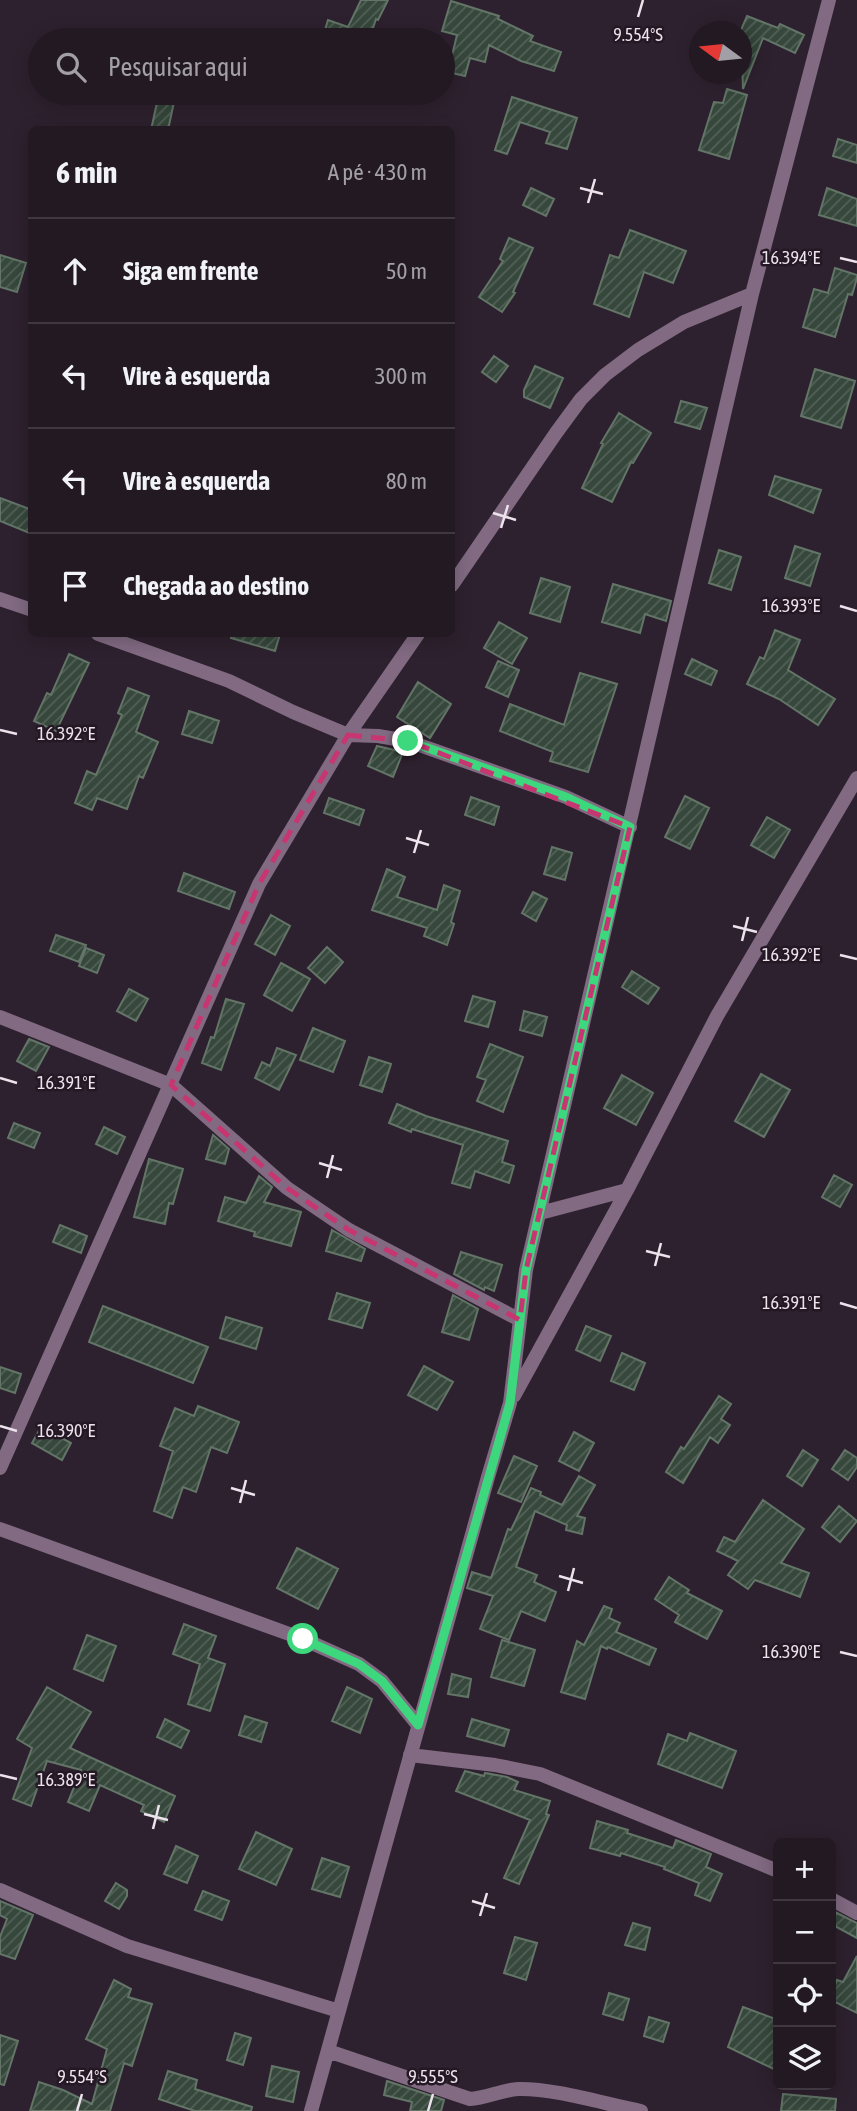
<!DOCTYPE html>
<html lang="pt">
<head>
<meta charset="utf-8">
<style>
  :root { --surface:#221923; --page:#2e2630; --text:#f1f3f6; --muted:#a2a0a6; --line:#3f3841 }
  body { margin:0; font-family:"Asap Condensed",sans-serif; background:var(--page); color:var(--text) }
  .controls { position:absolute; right:21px; bottom:21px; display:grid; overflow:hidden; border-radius:10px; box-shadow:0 4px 18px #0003 }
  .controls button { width:63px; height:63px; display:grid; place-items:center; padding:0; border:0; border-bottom:2px solid var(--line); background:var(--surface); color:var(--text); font:35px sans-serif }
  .compass { position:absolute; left:689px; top:21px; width:63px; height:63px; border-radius:50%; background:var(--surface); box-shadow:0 4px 18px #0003; rotate:285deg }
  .stop { position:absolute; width:21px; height:21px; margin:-16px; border:5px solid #3dd77e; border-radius:50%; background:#fff }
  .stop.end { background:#3dd77e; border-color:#fff; box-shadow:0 2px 7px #0008 }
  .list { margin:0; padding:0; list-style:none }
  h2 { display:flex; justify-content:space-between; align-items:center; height:91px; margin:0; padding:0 28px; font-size:30px }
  h2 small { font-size:23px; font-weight:400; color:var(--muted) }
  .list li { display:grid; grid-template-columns:46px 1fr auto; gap:21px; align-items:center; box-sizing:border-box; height:105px; padding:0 28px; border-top:2px solid var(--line) }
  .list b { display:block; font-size:26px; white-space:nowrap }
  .list em { font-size:23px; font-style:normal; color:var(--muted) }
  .icon { flex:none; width:38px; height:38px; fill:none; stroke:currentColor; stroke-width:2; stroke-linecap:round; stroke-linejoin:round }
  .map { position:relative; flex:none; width:857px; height:2111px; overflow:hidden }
  .search { position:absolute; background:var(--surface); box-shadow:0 4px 18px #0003; left:28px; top:28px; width:427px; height:77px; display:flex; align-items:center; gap:18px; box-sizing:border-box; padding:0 24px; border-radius:38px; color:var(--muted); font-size:26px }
  .panel { position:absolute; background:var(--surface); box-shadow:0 4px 18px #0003; left:28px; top:126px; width:427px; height:511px; border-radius:10px }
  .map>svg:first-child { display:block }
  .building { fill:url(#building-hatch); stroke:#627567; stroke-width:2 }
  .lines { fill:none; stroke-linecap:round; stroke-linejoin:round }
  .minor { stroke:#816a82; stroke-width:14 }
  .route { stroke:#3dd77e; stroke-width:9 }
  .marked { fill:none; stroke:#c83671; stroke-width:5; stroke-dasharray:14 9; stroke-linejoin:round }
  .ticks { fill:none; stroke:#ece3ec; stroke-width:2.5 }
  .ticks-label { font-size:18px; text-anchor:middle; fill:#ece3ec; stroke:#251825; stroke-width:5; stroke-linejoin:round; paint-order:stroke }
</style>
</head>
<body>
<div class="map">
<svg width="857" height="2111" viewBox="0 0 857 2111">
  <defs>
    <pattern id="building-hatch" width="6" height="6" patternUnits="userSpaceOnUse" patternTransform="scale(1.75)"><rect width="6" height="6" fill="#36473b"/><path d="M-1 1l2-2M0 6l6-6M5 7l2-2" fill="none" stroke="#536158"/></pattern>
  </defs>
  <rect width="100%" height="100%" fill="#2e212f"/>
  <path class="building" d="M361,0H388L378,20L376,19L371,34L379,37V40H322L328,20L348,27Z
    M451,1L499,16L498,19L533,36L530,41L561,52L554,71L521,61L489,45L485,62L470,58L465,76L448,72L457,35L442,31Z
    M747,16L778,28L780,24L804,35L795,53L763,38L743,89L741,30Z
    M727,89L747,95L729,159L699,150L714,102L723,103Z
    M512,97L577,118L567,149L546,143L550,132L520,122L507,154L495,150Z
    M158,98L174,102L168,130H151Z
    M838,139L857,145V163L833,156Z
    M531,188L554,199L546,216L523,205Z
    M827,188L857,199V226L819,215Z
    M630,230L686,251L673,283L644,272L629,317L594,304L610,255L619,258Z
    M509,238L533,248L513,292L515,293L502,312L479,297L503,261L500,259Z
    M0,255L26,263L17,292L0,287Z
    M835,268L857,275V278L852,295L848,294L835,337L803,327L814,289L828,293Z
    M494,356L508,366L496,382L482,372Z
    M535,366L563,378L550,408L524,397V390Z
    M815,369L855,381L841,428L801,416Z
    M681,401L707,408L700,429L675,422Z
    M619,413L651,433L633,463L631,462L612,502L582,488L603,444L601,443Z
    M775,476L821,490L813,513L769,495Z
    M0,498L32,510V534L0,521Z
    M795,546L820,554L810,586L785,578Z
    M719,550L741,557L731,590L709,583Z
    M541,578L570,587L560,622L530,613Z
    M613,584L671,601L666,621L645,614L640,633L602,622Z
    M499,622L527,638L512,664L484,648Z
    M775,630L800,640L788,670L835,699L818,725L779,699L747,684L760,657L764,659Z
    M231,634H280L275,651L231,638Z
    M69,654L89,663L56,731L34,721L47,693L51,695Z
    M692,659L717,671L711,685L685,674Z
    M498,661L519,670L508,697L486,687Z
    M580,673L617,684L588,772L550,761L553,752L500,731L510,704L564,725Z
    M418,682L451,704L430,738L397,717Z
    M128,688L149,696L136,732L158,742L143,778L139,776L127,809L97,798L92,810L75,803L87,771L96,775L122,715L118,713Z
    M189,711L219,721L212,743L182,734Z
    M377,746L403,752L393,777L368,766Z
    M685,796L709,808L690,849L665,837Z
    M471,797L499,807L494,825L465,815Z
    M329,798L364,810L359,825L324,813Z
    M767,817L790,830L774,858L751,845Z
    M552,847L572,853L565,880L544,874Z
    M387,869L405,877L397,897L437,910L444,885L460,891L451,922L454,924L447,945L424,936L427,928L372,910Z
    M184,873L235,892L229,909L178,891Z
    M533,892L547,899L536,921L522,913Z
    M271,915L290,926L275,955L255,944Z
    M56,935L86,945L79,962L50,951Z
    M327,947L343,962L325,983L308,968Z
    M86,948L104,955L97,973L79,966Z
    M281,963L310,979L292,1011L264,995Z
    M632,971L659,988L648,1004L622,987Z
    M129,989L148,999L136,1021L117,1011Z
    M473,996L495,1002L488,1027L465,1021Z
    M226,999L244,1004L221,1070L202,1063L211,1037L214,1038Z
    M524,1011L547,1017L542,1036L520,1030Z
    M313,1028L345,1041L333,1072L300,1060Z
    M29,1039L49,1047L36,1071L17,1061Z
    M490,1044L523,1057L503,1112L477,1101L486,1080L477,1077Z
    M277,1048L296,1055L279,1090L255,1078L262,1062L270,1066Z
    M369,1057L391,1064L382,1092L360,1085Z
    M761,1074L790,1090L764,1137L735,1121Z
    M622,1075L653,1093L636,1125L604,1108Z
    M397,1104L426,1116L508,1141L502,1162L514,1166L509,1183L475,1171L470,1188L452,1183L463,1145L412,1129L411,1132L389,1123Z
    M14,1123L40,1133L34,1148L8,1138Z
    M104,1127L125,1137L117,1154L96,1144Z
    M213,1135L229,1149L225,1164L206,1159Z
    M149,1159L183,1169L173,1204L169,1203L165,1224L134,1217Z
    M834,1175L852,1185L840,1207L822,1197Z
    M259,1176L272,1187L264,1202L301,1212L291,1246L254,1236L255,1232L218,1221L225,1197L246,1203Z
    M60,1225L87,1236L81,1253L53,1242Z
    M332,1230L365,1249L361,1261L326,1251Z
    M461,1252L502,1265L494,1291L485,1287L484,1290L454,1274Z
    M337,1293L370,1303L362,1328L329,1319Z
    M453,1295L478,1309L469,1340L442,1332Z
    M103,1306L208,1347L193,1383L89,1342Z
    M226,1317L262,1328L256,1349L220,1338Z
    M586,1326L611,1336L600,1361L576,1350Z
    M622,1353L645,1363L634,1390L611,1381Z
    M424,1366L453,1382L437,1410L408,1395Z
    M0,1367L21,1374L15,1393L0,1388Z
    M719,1396L731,1404L721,1419L730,1425L718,1443L710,1437L683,1483L666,1472L681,1447L684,1449Z
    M198,1406L239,1422L227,1453L211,1447L196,1492L183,1487L172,1518L154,1511L173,1451L160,1446L175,1408L194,1416Z
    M41,1427L71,1443L62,1460L32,1443Z
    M574,1432L594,1443L579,1471L559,1461Z
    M803,1450L818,1460L802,1486L787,1476Z
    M845,1450L857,1458V1467L848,1480L832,1469Z
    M514,1456L537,1466L521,1502L498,1493Z
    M579,1476L595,1485L577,1516L585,1518L582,1534L566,1530L567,1525L535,1511L516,1567L537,1575L534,1582L556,1592L545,1621L521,1611L509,1640L480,1629L493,1596L467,1588L472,1572L491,1578L508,1529L511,1530L531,1488L541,1492L540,1495L562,1505Z
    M763,1500L804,1529L781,1563L809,1573L800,1597L755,1580L748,1589L728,1575L738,1561L717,1551L724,1537L735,1542Z
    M839,1506L857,1521L840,1542L822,1527Z
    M297,1548L338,1569L318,1609L277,1588Z
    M669,1577L689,1590L687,1593L722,1611L707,1639L675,1622L679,1615L655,1599Z
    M604,1606L612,1609L609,1618L620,1623L616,1632L656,1649L649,1665L608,1647L607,1649L601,1646L585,1699L561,1692L577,1641L584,1645Z
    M184,1624L216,1636L208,1658L225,1664L210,1711L188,1704L200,1664L173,1654Z
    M87,1635L116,1646L103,1681L74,1669Z
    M502,1640L535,1650L524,1686L491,1677Z
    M452,1674L471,1679L468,1697L448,1694Z
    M47,1687L91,1712L70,1748L175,1796L164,1822L141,1811L144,1805L100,1785L89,1811L68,1802L81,1770L47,1761L31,1806L13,1799L32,1748L17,1739Z
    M347,1687L372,1699L360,1733L332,1721Z
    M245,1716L267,1723L261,1742L239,1735Z
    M165,1719L189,1731L181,1748L157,1737Z
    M472,1719L509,1730L504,1746L467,1736Z
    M690,1733L736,1751L722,1788L658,1764L668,1734L687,1741Z
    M465,1771L484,1776L485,1773L507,1777L518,1782L514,1790L550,1801L546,1814L549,1815L519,1884L504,1878L530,1820L456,1791Z
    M597,1821L628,1830L627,1833L673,1848L676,1840L711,1854L706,1867L722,1874L710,1901L695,1895L699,1883L664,1869L665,1867L621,1853L620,1856L590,1848Z
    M256,1832L292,1849L276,1885L239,1869Z
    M176,1846L198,1856L187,1883L164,1874Z
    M322,1858L349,1867L340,1897L312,1889Z
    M116,1883L127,1890V1896L119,1909L105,1901Z
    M203,1891L229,1901L222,1920L195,1910Z
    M0,1901L33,1915L15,1959L0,1954V1937L7,1919L0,1915Z
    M835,1912L857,1923V1938L831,1924Z
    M633,1923L650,1928L645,1950L625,1945Z
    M515,1937L537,1943L526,1980L504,1973Z
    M857,1956V2013L831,2000V1994L837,1980L843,1982Z
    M114,1980L131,1989L128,1997L152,2004L132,2066L124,2063L110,2111H30L39,2082L63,2090L92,2104L107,2049L86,2039Z
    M609,1993L629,1999L623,2020L603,2014Z
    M743,2007L778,2020V2071L728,2047Z
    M649,2017L669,2023L663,2042L644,2036Z
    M235,2033L251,2038L243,2065L227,2060Z
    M0,2035L18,2041L4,2085L0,2084Z
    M272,2066L299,2072L293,2102L266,2096Z
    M168,2071L197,2080L195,2089L252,2107L251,2111H195L159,2099Z
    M387,2081L444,2100L441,2111H410L412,2102L384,2095Z
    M783,2094L836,2099L835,2111H781Z"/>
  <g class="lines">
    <path class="minor" d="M452,585L556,433L581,399L605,375L638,350L684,322L752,294
      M0,599L32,610
      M98,634L229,681L293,712L348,735L378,736L408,741L566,797L630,827
      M0,1017L171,1085L287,1188L349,1230L520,1320
      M540,1213L627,1190
      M514,1396L627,1190L717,1016L857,778
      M0,1468L259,884L348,735L418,634
      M0,1529L303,1639L359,1664L382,1681L418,1725
      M410,1755L495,1765L540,1774L778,1871
      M0,1890L127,1946L339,2011
      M831,1899L857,1913
      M328,2051L470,2099C486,2098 502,2090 518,2089C553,2088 605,2104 641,2111
      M311,2111L488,1477L510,1403L526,1270L752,294L829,0"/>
  </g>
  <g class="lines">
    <path class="route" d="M303,1639L359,1664L382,1681L418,1725L510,1403L526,1270L630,827L566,797L408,741"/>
  </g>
  <path class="marked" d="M348,735L408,741L630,827L526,1270L520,1320L349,1230L287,1188L171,1085L259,884Z"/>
  <path class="ticks" d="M638,17L643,0M580,188L603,194M588,203L595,179M840,258L857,262M493,513L516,520M501,528L508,505M840,606L857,611M0,730L17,734M406,838L429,845M414,853L421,830M733,926L757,932M742,941L748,917M840,955L857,959M0,1078L17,1083M319,1163L342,1170M327,1178L333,1155M646,1251L670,1257M655,1266L661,1243M840,1303L857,1308M0,1426L17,1431M231,1488L255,1495M240,1503L246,1480M559,1576L583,1583M568,1591L574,1568M840,1652L857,1656M0,1775L17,1779M144,1814L168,1820M153,1829L159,1805M472,1901L495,1908M480,1916L487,1893M77,2111L82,2094M428,2111L433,2094"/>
  <g class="ticks-label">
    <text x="638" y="41">9.554°S</text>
    <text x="791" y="264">16.394°E</text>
    <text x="791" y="612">16.393°E</text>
    <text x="66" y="740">16.392°E</text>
    <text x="791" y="961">16.392°E</text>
    <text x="66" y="1089">16.391°E</text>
    <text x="791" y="1309">16.391°E</text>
    <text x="66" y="1437">16.390°E</text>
    <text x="791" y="1658">16.390°E</text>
    <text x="66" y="1786">16.389°E</text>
    <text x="82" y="2083">9.554°S</text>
    <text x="433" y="2083">9.555°S</text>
  </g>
</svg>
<div class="controls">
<button>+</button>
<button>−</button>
<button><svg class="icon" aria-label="locate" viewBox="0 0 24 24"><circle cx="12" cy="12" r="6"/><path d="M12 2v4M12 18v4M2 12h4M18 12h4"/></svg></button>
<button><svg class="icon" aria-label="layers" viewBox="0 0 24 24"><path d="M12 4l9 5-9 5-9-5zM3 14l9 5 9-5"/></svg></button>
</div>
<svg class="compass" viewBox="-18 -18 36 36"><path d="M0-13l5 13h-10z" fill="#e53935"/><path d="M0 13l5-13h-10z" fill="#a2a0a6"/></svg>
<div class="stop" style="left:303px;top:1639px"></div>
<div class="stop end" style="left:408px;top:741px"></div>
<div class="search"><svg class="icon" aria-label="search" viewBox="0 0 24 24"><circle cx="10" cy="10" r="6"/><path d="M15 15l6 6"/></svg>Pesquisar aqui</div>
<section class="panel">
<h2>6 min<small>A pé · 430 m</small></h2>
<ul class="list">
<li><svg class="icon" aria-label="ahead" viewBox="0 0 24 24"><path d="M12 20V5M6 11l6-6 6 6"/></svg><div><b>Siga em frente</b></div><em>50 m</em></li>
<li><svg class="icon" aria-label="left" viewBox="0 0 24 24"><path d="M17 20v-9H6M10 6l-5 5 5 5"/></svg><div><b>Vire à esquerda</b></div><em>300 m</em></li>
<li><svg class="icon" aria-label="left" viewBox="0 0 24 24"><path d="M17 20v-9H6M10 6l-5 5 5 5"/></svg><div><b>Vire à esquerda</b></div><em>80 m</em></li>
<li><svg class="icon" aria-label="arrive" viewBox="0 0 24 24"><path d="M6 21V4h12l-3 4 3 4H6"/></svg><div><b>Chegada ao destino</b></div></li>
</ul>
</section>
</div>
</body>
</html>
